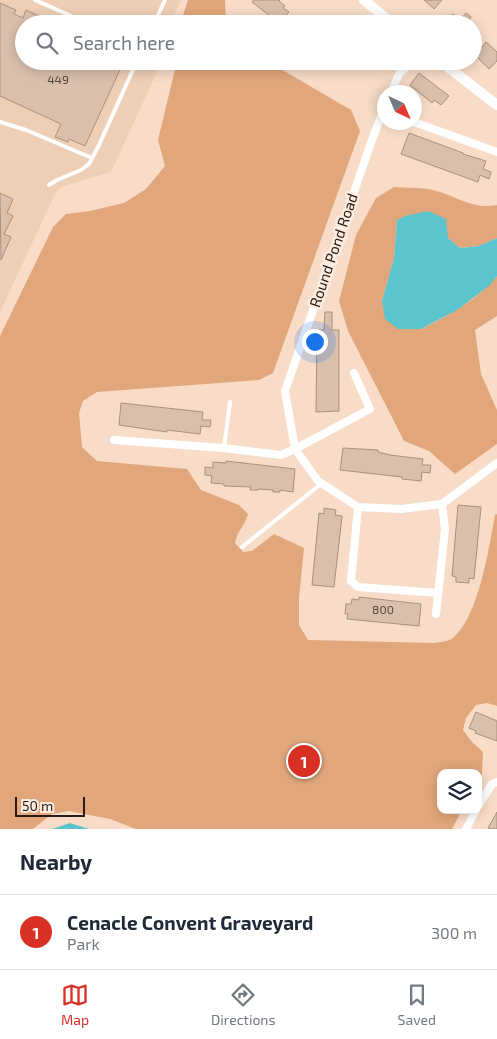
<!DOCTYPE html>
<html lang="en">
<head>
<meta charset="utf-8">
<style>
  :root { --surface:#fff; --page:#f6f6f7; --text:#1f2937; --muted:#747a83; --line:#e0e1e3; --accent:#d93025 }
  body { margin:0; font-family:"Exo 2",sans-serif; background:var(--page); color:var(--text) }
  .controls { position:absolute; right:15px; bottom:15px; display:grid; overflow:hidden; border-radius:10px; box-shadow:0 2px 12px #0003 }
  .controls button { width:45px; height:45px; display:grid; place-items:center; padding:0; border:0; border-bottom:1px solid var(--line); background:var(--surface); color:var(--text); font:25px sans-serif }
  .compass { position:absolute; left:377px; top:85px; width:45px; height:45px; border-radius:50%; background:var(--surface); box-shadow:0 2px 12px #0003; rotate:136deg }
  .scale { position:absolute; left:15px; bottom:12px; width:70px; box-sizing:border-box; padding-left:5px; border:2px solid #261c15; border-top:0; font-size:14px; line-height:18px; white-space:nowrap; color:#261c15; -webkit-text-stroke:4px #fdece0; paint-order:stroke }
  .you { position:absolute; left:314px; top:341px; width:18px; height:18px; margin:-12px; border:4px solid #fff; border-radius:50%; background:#1a73e8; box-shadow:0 0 0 8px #1a73e833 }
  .badge { display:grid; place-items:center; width:32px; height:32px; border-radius:50%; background:var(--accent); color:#fff; font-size:16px; font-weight:700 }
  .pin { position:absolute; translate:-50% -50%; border:2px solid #fff; box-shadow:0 1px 5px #0006 }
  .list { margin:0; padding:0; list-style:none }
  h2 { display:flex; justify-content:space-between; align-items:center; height:65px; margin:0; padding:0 20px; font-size:21px }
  h2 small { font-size:16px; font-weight:400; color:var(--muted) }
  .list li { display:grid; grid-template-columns:32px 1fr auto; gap:15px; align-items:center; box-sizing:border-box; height:75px; padding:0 20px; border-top:1px solid var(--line) }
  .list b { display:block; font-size:19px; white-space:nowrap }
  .list p { margin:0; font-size:16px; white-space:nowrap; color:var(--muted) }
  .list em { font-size:16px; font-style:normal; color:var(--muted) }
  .icon { flex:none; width:28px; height:28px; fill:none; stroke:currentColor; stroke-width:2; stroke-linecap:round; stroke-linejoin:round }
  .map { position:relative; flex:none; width:497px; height:829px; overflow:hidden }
  .search { position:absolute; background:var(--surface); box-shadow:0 2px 12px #0003; left:15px; right:15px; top:15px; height:55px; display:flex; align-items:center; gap:12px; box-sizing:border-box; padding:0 18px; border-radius:28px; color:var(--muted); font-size:19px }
  .sheet { height:140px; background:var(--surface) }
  nav { display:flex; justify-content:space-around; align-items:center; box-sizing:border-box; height:70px; border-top:1px solid var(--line); background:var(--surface); font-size:14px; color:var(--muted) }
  nav a { display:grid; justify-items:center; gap:2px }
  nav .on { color:var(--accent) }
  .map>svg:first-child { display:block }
  .built { fill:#efceb6 }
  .green { fill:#e1a77b }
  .water { fill:#5cc4cc }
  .building { fill:#dabfac; stroke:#a9907d }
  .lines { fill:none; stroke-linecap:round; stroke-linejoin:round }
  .service { stroke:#fff; stroke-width:4 }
  .minor { stroke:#fff; stroke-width:8 }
  .tertiary { stroke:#fff; stroke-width:10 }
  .labels { text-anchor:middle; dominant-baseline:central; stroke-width:5; stroke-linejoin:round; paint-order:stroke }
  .number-label { font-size:12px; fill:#53453b }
  .street-label { font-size:15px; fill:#261c15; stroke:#fdece0 }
</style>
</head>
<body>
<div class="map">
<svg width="497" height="829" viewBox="0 0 497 829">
  <rect width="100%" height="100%" fill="#f8dcc8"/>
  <path class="built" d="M0,0H181L170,24H24V61H162L112,170L108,173L61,187L55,194L0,312Z"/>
  <path class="green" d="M188,0H225L226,24H180Z
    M177,61H267L351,110L360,131L273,373L259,380L97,392L83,401L79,413L82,447L97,461L187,469L201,490L239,505L248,514C245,526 238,529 235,543L243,552L252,551L274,534L304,548L299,598V625L308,640L435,643C440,642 449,641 453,638C479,616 489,547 495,515L497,514V706L487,703L476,705L466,718L463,730L472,742L483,752L482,774L478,781V773H441V810H462L452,829H136L110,819L69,811L52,814L33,829H0V336L53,227L66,214L90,211L124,203L146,189L165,166L158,140Z
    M394,187C407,188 423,187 437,191C457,197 475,210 497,205V238L479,246L460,248L448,238L397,220L394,258L382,301L421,329C449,315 477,300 497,276V316L475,330L481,374L497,410V444L455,474L429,451L404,441L348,331L339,301L356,235L376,198Z"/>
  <path class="water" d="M428,211L446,219L448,238L460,248L479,246L497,238V276L489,286L457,310L421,329H398L385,319L382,301L394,258L397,220L405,216Z
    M70,823L89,829H52Z"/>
  <path class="building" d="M254,0H280L279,1L285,6L283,8L289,12L280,22L276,19L275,20L252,2Z
    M424,0H442L434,9Z
    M0,3L16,10L14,14L23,18L26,10L50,21L51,17L65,24H24V61H124L85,146L69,139L68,142L55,137L61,124L0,96Z
    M466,13L471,17L466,24H444L453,14L460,20Z
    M486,42L497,52V61L489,69L475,55L479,51L477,48L480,45L482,47Z
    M419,73L449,96L441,105L434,100L432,103L410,85Z
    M409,133L463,153V154L486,161L483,169L491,172L489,179L480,175L478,182L401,154Z
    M0,193L13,199L7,213L13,216L4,234L11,237L1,260Z
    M325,312H332V330H339V411L316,412L317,330H324Z
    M121,403L203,412L202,420H211L210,427L201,426L200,434L167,430V432L119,425Z
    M343,448L378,450V452L390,455L423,459L422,465H431L430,473L422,472L421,481L402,479V477L340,470Z
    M226,461L295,469L293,492L280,490V492H273V490L258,489V490H250L251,487L224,486V484L211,483L212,476L205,475V467L213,468V462L226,463Z
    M458,505L481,507L474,579L469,578V583L456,582V577L452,576Z
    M324,508L336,510L335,515L342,516L334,587L312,585L319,513L324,514Z
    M359,597L421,604L419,626L347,619L348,614H345L346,604H351L352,599L359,600Z
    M476,712L497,721V741L475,733L476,731L469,728Z
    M497,812V829H491L488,828Z"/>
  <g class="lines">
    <path class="service" d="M35,0L89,24
      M154,24L165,0
      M0,122L26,130L92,158
      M49,185L57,180L81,170L89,164L99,145L137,61
      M224,448L230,402
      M242,547L321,484"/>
    <path class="minor" d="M391,92L399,74L412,61
      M384,109L373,137L285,391L295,449L318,481L358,507L401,509L442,504L497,463
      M414,122L497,152
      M114,440L224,448L281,455L295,449L370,409L354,373
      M358,507L351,581L358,587L438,593
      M436,614L445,529L442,504
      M478,806L492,784L497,782
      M466,829L476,810"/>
    <path class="tertiary" d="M364,0L393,24
      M440,61L497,105"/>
  </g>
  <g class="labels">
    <g class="number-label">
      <text x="58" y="79">449</text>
      <text x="383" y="609">800</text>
    </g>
    <g class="street-label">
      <text transform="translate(333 250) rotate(-71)">Round Pond Road</text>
    </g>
  </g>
</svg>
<div class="controls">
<button><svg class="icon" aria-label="layers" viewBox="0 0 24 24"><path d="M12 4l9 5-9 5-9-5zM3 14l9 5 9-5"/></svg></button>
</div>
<svg class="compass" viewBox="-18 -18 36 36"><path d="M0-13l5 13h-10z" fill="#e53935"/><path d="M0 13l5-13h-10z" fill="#747a83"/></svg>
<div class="scale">50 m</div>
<div class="you"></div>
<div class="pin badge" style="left:304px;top:761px">1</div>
<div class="search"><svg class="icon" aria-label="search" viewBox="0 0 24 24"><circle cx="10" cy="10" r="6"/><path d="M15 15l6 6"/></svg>Search here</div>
</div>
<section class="sheet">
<h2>Nearby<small></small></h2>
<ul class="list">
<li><span class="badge">1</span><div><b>Cenacle Convent Graveyard</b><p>Park</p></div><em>300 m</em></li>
</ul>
</section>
<nav>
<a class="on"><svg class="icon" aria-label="map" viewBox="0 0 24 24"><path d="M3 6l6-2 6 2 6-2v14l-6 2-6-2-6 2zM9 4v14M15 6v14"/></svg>Map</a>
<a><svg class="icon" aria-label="directions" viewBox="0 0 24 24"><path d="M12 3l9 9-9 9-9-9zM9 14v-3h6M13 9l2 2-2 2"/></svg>Directions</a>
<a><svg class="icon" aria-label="saved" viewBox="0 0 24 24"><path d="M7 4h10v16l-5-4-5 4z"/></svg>Saved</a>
</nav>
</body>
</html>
